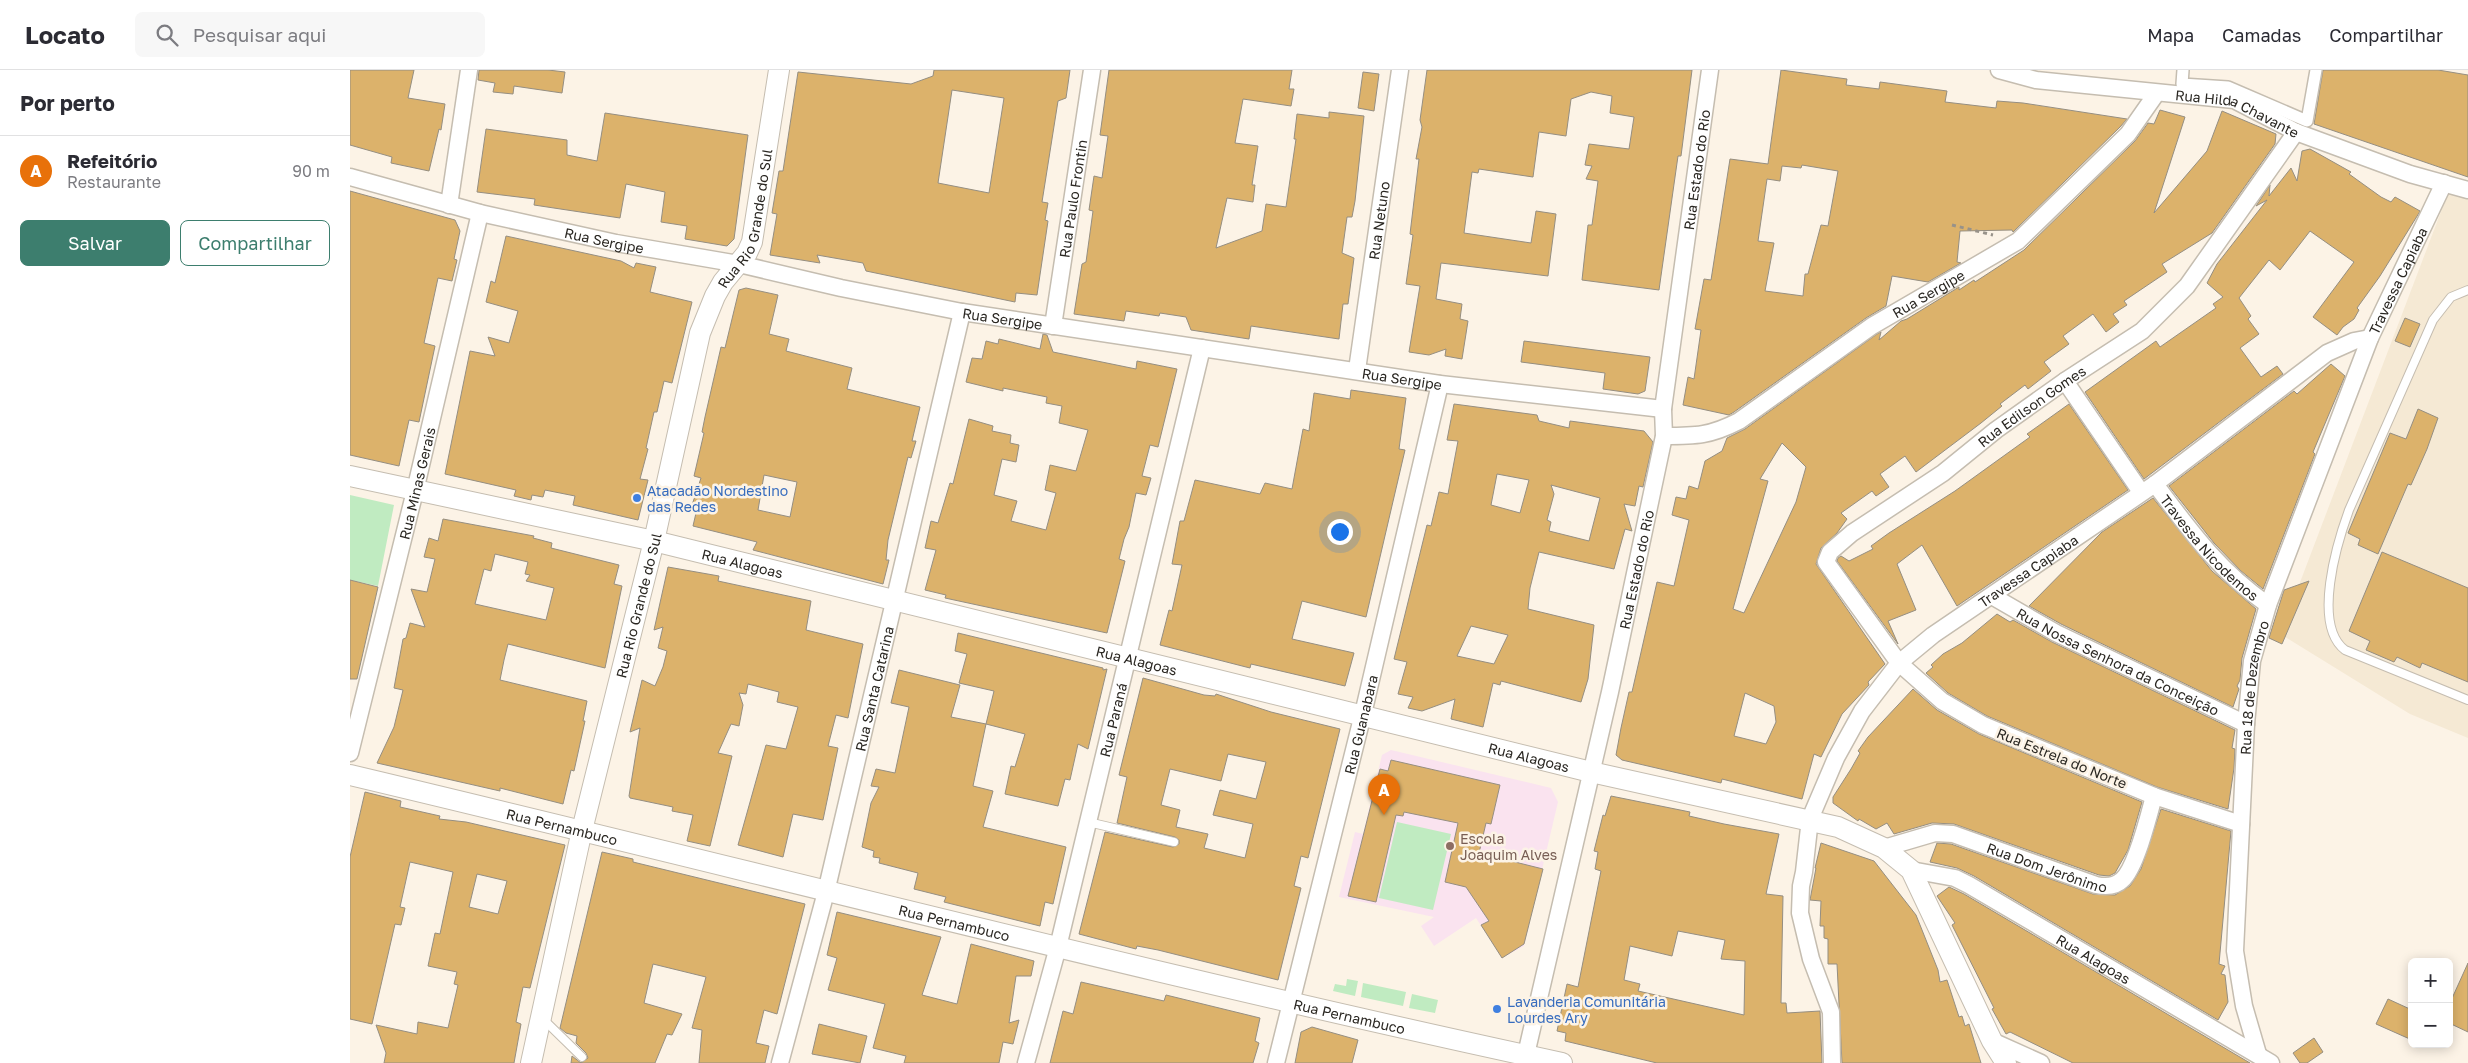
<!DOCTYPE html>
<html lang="pt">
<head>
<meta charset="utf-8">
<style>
  :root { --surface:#fff; --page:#f7f7f7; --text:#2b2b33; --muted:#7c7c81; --line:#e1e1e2; --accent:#3d7e6e }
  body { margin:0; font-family:"Golos Text",sans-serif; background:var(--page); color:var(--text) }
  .controls { position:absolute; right:15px; bottom:15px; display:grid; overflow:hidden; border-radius:8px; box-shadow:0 2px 12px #0003 }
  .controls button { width:45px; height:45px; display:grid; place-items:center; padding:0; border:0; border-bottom:1px solid var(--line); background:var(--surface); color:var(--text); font:25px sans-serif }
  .you { position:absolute; left:989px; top:461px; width:18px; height:18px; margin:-12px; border:4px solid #fff; border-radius:50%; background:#1a73e8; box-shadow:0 0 0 8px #1a73e833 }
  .badge { display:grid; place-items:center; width:32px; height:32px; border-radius:50%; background:var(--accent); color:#fff; font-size:16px; font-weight:700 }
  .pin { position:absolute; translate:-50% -41px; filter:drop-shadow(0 1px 2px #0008) }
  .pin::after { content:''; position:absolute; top:26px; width:18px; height:15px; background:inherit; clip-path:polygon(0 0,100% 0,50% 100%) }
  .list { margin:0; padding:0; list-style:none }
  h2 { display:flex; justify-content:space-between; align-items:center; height:65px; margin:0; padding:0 20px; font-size:21px }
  h2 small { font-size:16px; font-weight:400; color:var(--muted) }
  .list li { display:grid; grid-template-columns:32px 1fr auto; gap:15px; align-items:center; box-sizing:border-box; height:70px; padding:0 20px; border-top:1px solid var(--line) }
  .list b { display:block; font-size:19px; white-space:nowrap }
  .list p { margin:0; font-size:16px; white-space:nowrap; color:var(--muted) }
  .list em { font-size:16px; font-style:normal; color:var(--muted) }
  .actions { display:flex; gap:10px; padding:15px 20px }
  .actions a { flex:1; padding:11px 0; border:1px solid var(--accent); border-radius:8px; text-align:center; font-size:18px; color:var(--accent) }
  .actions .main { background:var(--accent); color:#fff }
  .icon { flex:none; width:28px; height:28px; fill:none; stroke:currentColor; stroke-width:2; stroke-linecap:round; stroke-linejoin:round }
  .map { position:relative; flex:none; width:2118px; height:993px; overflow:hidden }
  header { display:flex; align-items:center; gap:30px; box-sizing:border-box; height:70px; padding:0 25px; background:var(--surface); border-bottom:1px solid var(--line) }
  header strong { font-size:24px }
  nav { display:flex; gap:28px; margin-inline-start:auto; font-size:18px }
  .search { width:350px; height:45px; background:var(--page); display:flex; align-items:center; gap:12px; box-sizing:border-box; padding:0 18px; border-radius:8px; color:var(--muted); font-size:19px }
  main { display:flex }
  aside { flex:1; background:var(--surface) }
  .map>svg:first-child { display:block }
  .built { fill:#f5e9d4 }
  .education { fill:#fae3ef }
  .green { fill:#c0ebc1 }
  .building { fill:#dcb26b; stroke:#958e81; fill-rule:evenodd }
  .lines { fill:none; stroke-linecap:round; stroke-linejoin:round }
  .service-casing { stroke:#c5bdb0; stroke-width:10 }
  .pedestrian-casing { stroke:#c5bdb0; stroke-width:14 }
  .minor-casing { stroke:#c5bdb0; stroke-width:19 }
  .tertiary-casing { stroke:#c5bdb0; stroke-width:22 }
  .path { stroke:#989289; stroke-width:3; stroke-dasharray:4 4; stroke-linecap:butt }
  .service { stroke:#fff; stroke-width:8 }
  .pedestrian { stroke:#fff; stroke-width:11 }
  .minor { stroke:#fff; stroke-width:16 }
  .tertiary { stroke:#fff; stroke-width:20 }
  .shop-dot { fill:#3f7fe0; stroke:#fcf3e6; stroke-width:2 }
  .education-dot { fill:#8d6e63; stroke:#fcf3e6; stroke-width:2 }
  .labels { text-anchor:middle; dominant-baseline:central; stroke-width:5; stroke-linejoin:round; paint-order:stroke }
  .street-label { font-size:14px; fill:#2a2722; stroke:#fcf3e6 }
  .shop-label { font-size:14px; fill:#366cbe; stroke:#fcf3e6; text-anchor:start }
  .education-label { font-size:14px; fill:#785e54; stroke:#fcf3e6; text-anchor:start }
</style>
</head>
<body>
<header>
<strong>Locato</strong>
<div class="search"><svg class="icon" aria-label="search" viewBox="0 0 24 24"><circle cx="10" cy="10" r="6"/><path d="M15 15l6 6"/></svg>Pesquisar aqui</div>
<nav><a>Mapa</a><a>Camadas</a><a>Compartilhar</a></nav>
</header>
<main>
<aside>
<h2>Por perto<small></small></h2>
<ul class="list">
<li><span class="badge" style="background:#e8710a">A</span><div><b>Refeitório</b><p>Restaurante</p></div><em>90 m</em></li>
</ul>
<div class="actions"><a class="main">Salvar</a><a>Compartilhar</a></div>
</aside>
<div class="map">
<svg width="2118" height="993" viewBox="0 0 2118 993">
  <rect width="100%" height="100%" fill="#fcf3e6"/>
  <path class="built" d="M2100,118L2118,126V668L2060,644L1935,567L1922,570L1949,515Z"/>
  <path class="education" d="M1041,680L1201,718L1208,732L1174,876L1152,888L1126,848L1084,876L1071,856L1084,847L989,827L1005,762L1013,764L1032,685Z"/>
  <path class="green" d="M0,425L44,435L28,516L0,510Z
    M1047,752L1101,764L1083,840L1029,828Z
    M997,909L1008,911L1005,926L983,921L985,914L996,916Z
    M1013,913L1056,922L1053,936L1011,927Z
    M1062,924L1088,930L1085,943L1059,938Z"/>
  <path class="building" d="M0,0H64L58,28L95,34L91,60L89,59L79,101L41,93L42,87L0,75Z
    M129,0H198L215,2L212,23L164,16L163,24L143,22L145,13L128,10Z
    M584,0H720L716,28L708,31L692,132L698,133L695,150L698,151L687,225L666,223L665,232L516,201L513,193L467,185L470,193L420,185L427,144L422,143L429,101H433L448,2L561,14L583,6ZM602,20L654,28L639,123L588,113Z
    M759,0H942L939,19H944L941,36L893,29L885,73L908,76L902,115H905L903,132L877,128L866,178L912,161L916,134L936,137L946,69H944L947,44L979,48V42L1014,46L1005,131L1002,147H997L992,183L1004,188L998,234H993L989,269L901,256L899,269L841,260L836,247L810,243L809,246L776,241L774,251L724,244L732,194L736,192L743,141L739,140L744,106L752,108L758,66L750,65Z
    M1077,0H1342L1331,86H1328L1309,220L1232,210L1238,155H1242L1248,111L1236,109L1242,96L1235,95L1239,74L1279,79L1284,47L1260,43L1262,26L1241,22L1221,29L1216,66L1189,62L1183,107L1129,99L1128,103L1122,102L1114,163L1181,173L1186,141L1206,144L1198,206L1091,193L1086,229L1112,234L1110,249L1118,251L1112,289L1095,286L1096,279L1079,285L1059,282L1070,216L1056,214L1063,165L1060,164L1069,89H1066L1072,57L1070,50Z
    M1431,0L1497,9L1496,15L1529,19L1530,12L1597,21L1595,32L1646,38L1647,31L1673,33L1777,49L1770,57L1663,162L1662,160L1610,161L1607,192L1611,193L1578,212L1542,206L1536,236L1516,248L1384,342L1379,345L1333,335L1338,307L1344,309L1351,260L1345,259L1354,209L1361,210L1380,89L1418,94ZM1452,95L1488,101L1478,156L1471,155L1458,204H1455L1453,226L1415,221L1424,173L1408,171L1417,109L1430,111L1432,96L1451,98Z
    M1973,0H2088L2118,5V107L1964,54Z
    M1013,2L1029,4L1024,41L1008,38Z
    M1810,40L1835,47L1804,143L1857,81L1872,41L1926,64L1925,74L1862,163L1812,194L1817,202L1774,231L1777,235L1763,244L1769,252L1756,262L1743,244L1713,266L1719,274L1694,292L1701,301L1678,319L1675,315L1650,334L1652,336L1631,353L1566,402L1555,386L1530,404L1539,417L1526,426L1522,421L1491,443L1497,449L1487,463L1471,478L1466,494L1535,594L1518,612L1519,615L1492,644L1471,687L1464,684L1452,729L1372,709L1371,713L1272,690L1266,685L1271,658L1279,622H1282L1307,512L1324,516L1339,450L1322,445L1326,427L1336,429L1339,416L1348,419L1355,391L1372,381L1377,368L1395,359L1527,264L1531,262L1529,270L1551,251L1557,249L1609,217V220L1624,210L1625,212L1674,180L1785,71L1798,53L1804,54ZM1432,373L1456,397L1446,432L1394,543L1383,539L1418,411L1410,409ZM1395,623L1424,636L1426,652L1416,674L1384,666Z
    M255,43L398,65L384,169L377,176L335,169L337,156L311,152L315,122L276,114L270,148L184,135L185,129L127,122L136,59L217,70V85L247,91Z
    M1960,79L2001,102L1999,104L2031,127L2041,132L2045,127L2070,141L2069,143L2030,206L2007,238L2009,240L2004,249L1993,257L1987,265L1963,247L2004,192L1960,161L1930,200L1919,190L1889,228L1901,246L1898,249L1909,264L1890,278L1911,307L1927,296L1933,304L1794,409L1735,322L1806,271L1810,277L1866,238L1863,234L1873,227L1857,213L1867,194L1917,130L1906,136L1920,115L1919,126L1941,98L1947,111L1952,81Z
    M0,121L105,150L110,161L104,189L107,190L102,211L88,208L74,273L85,276L69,352L59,350L49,396L0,385Z
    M156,166L271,191L284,198L286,193L306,197L300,222L342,232L322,313L314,311L307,342H304L296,378L298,379L290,409L298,410L288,450L223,435L225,426L195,420L193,427L182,425L181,430L164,426L166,420L95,404L120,281L145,286L138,267L159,273L168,241L136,232L141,211L145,213Z
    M396,218L428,225L419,264L439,269L436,281L502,298L497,319L570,337L562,371H566L561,388L558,387L538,470L536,490H539L533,514L403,480L407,472L343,456L346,443L340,441L351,408L344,406L354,363L352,362L355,347L371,277L375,278L389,220ZM414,405L447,412L440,447L408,440Z
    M2055,248L2070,254L2060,277L2045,271Z
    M693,264L697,265L703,282L786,299L787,291L827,299L808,377L800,375L792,406L801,408L796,425L786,423L779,457L774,469L769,489L775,491L757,563L595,528L596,525L575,520L586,480L575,478L581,451L588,453L600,413L603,414L619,349L643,356L642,361L661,365L660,373L669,375L666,392L652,389L644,425L667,431L661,451L696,460L706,423L695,420L700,395L726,401L738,360L709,353L712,336L696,333L697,327L653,318V321L616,312L622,288L632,289L636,271L648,274L649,269L690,279Z
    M1174,271L1300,287L1295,321L1288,324L1253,319L1255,303L1171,292Z
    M1981,294L1995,306L1963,382L1965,384L1913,519L1891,501L1864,473L1819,416L1944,321L1947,324Z
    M1001,320L1056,328L1049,379L1055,380L1016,547L952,531L942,569L1004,583L995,616L901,594L900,598L810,575L819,540L822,541L832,495L822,494L830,451H834L845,410L910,424L915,413L942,419L953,359L959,361L964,323L1000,329Z
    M1104,334L1187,345L1189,351L1219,358L1220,351L1294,361L1303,372L1293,417L1289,416L1285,436L1274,434L1282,461L1275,459L1264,499L1189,482L1180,518L1178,539L1244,555L1238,609L1231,632L1151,611L1150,615L1143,613L1133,657L1101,649L1105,629L1072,641L1058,638L1063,627L1048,624L1057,592L1044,589L1077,455L1081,456L1089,422L1098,424L1108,371L1097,370ZM1147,404L1179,410L1170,443L1141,435ZM1201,415L1250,428L1239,471L1199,461L1201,452L1197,450L1204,424ZM1121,556L1158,565L1144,594L1107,586Z
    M1719,334L1778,420L1607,536L1572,475L1547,494L1566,540L1538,551L1548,574L1487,491L1488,488L1491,486L1499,491L1523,479L1521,476L1539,463L1605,421L1680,367L1677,364Z
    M2068,339L2088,348L2077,379L2061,415L2058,414L2028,484L2008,475L2010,469L1998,463L2040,363L2056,369Z
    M1803,428L1862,501L1906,539L1892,588L1890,610L1887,616L1889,619L1883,637L1711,554L1679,536L1752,462Z
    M93,449L184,466L183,468L202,473L201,478L269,495L264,514L272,516L255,598L158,574L154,590L150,610L237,631L233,651H235L224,701L221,700L213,734L150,718V721L27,693L44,657L53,620L44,618L53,569L56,568L60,553L75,557L61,519L77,522L85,489L74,487L79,468L88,471ZM145,484L178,492L175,504L180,505L176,511L204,518L196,550L125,534L134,499L141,501Z
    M2032,482L2118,518V612L2072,593L2070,598L2047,587L2044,592L2016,580L2020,571L1999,561Z
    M318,497L369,506L368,511L461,531L456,560L513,574L498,648L486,645L478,676L488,678L473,750L443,744L433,787L388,775L416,675L436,679L448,637L427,632L429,622L398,614L396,624L389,623L393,635L389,656L381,654L368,683L382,686L360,776L337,771L343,745L322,741L323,737L280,728L279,726L290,658L280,662L292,610L305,616L313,597L317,581L308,578L313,557L304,560Z
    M0,510L28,517L7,609H0Z
    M1959,511L1932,574L1919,568L1934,520Z
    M1647,544L1660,552L1663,550L1702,572L1885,660L1882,678L1885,679L1884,698L1878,739L1807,717L1637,646L1598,623L1576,603L1583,597L1581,595L1593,584L1612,573Z
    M608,563L753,598V600L757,599L738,679L728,674L720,710L715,709L708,736L655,724L661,696L665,697L675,664L636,654L623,716L643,721L633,757L716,777L703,834L695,832L690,856L594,832L596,827L564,819L568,803L529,793L530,788L523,787L524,781L512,777L521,733L529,717L521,716L526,699L545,703L559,637L541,633L549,600L610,615L601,647L636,654L644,621L609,613L617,584L605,581Z
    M793,608L854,625L865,626L866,624L921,642L990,659L958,788L951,786L944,816L951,818L928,910L808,880L787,876L786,879L729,864L755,762L823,777L829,774V770L825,767L767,753L777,707L769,705ZM878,684L916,692L906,729L870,720L863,745L903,754L895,788L854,778L858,764L826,757L830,740L811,735L820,699L871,711Z
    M1563,619L1587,640L1629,664L1792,732L1778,780L1765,803L1759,806L1749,805L1604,754L1582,753L1544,764L1537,753L1526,759L1509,749L1508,751L1483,733V727L1501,699L1510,683L1508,681L1518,667Z
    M1041,690L1150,715L1141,754L1136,753L1129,783L1193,799L1174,874L1152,888L1131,855L1139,851L1116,817L1095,812L1108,753L1054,742L1053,746L1046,745L1026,832L998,826L1030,699L1038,701Z
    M15,722L51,731L50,737L90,746L89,749L116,752L215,775L180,918L173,917L166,952L171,954L164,993H34L36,983L26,955L67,964L68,952L98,958L108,915L104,914L107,902L78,896L85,863L90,864L103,802L60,792L50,837L55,838L51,855L45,854L22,954L0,949V787ZM127,804L157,811L148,844L119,837Z
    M1261,726L1340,742L1339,746L1374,754L1429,764L1416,824L1433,826L1431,933H1436L1437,943L1470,941L1472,993H1307L1215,971L1216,963L1207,961L1217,914L1228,917L1251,801L1245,799L1248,782L1244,781L1253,745L1255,746ZM1328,861L1375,870L1371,889L1395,891L1394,945L1288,921L1290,914L1274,910L1280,876L1322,886Z
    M1811,739L1881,761L1869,894L1875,896L1871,904L1875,905L1878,932L1868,950L1624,806L1607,798L1580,792L1587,773L1601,774L1743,824L1765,825L1780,816L1791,799Z
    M1471,773L1524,791L1566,845L1588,900L1590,912L1597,910L1609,947L1612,946L1615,956L1619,954L1631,993H1492L1487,894H1478V869L1474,868V856H1470L1471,831L1460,830L1466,798H1465Z
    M252,782L283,789V792L455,834L427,944L414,940L406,973L419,976L415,993H349L352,960L342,958L356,907L303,894L294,933L332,944L322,965L317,964L305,993H221L222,986L231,993L238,988L236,983L226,973L227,966L216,963L210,958Z
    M1599,817L1614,824L1900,993H1723L1660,962L1656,964L1642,939L1644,938L1602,855L1605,853L1587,826Z
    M487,842L591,867L572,925L607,934L621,874L684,891L681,906H666L659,953L669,950L663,974L653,972L649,993H554L556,986L523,978L535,934L478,920L487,888L477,885Z
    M2118,893V962L2099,953V935Z
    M731,912L814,931L816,925L910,948L905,971L909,973L903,993H700L713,941L723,944Z
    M2038,929L2062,940V970L2026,954Z
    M469,954L517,966L510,993L462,984Z
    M962,957L1008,970L1002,993H945L951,962Z
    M1964,968L1973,982L1957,993H1950L1943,983Z"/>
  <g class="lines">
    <defs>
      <path id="service" d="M2118,220L2101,227L2083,250L1999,440C1987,473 1962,555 1995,580L2118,630
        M738,752L824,772
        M193,949L232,987"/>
      <path id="pedestrian" d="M1833,0L1832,14L1878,17L1957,51L1966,0"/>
      <g id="minor">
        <path id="s1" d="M1649,0L1686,10L1884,30L1946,62L2060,104L2118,120"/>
        <path id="s2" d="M0,107L130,143L266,173L389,194L491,218L612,242L1090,314L1313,339"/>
        <path d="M99,135L119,0"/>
        <path id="s3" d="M703,256L742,0"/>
        <path id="s4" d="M1007,300L1050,0"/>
        <path d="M1715,311L1791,422"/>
        <path id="s5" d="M1314,366C1346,366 1360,366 1389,351L1522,256L1668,171L1778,64L1806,24"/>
        <path id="s6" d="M1805,414C1841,462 1868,500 1918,535"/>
        <path id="s7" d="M1642,526L1706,563L1896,654"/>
        <path id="s8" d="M0,683L65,421L130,143"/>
        <path id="s9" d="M1891,754L1804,726L1633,655L1592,631L1549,593L1476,492L1480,482L1502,463L1593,403L1646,360L1715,311L1792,261L1837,216L1946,62"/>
        <path id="s10" d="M1534,778L1585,763L1603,764L1746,815C1756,817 1765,817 1772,810C1786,798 1799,745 1804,726"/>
        <path id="s11" d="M1561,800L1605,808L1619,815L1921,993"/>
        <path d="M1642,971L1691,993"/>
        <path id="s12" d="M1908,984L1894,936L1885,881L1896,654L1902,591L1918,535L2020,268L2094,113"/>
        <path id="s13" d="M430,993L476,822L612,242"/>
        <path id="s14" d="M676,993L708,877L852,278"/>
        <path id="s15" d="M926,993L1013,644L1090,314"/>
        <path id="s16" d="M1174,993L1260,622L1314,366L1313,339L1360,0"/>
        <path id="s17" d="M1482,993L1481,942L1461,889L1450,843L1451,816L1454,802L1460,749L1486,688L1512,641L1549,593L1583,565L1805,414L1977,283L2004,271L2020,268"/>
      </g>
      <g id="tertiary">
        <path id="s18" d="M0,406L304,471L1241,702L1488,757L1534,778L1561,800L1642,971L1656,993"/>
        <path id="s19" d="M0,705C404,801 806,906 1212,993"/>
        <path id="s20" d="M181,993L232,760L304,471L350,263L365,226L373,212L397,183L402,172L429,0"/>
      </g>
    </defs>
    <use href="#service" class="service-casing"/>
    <use href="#pedestrian" class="pedestrian-casing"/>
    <use href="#minor" class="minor-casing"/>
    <use href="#tertiary" class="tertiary-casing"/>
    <path class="path" d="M1602,155L1643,165"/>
    <use href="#service" class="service"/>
    <use href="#pedestrian" class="pedestrian"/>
    <use href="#minor" class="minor"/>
    <use href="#tertiary" class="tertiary"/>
  </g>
  <g class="shop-dot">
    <circle cx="287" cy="428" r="5"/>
    <circle cx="1147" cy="939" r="5"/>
  </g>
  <circle class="education-dot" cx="1100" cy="776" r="5"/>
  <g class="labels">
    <g class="street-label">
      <text stroke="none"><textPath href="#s1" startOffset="244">Rua Hilda Chavante</textPath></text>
      <text stroke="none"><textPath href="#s16" startOffset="911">Rua Estado do Rio</textPath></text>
      <text stroke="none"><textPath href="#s3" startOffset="129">Rua Paulo Frontin</textPath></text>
      <text stroke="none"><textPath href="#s20" startOffset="875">Rua Rio Grande do Sul</textPath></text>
      <text stroke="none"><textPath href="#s4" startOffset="151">Rua Netuno</textPath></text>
      <text stroke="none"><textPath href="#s2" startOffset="262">Rua Sergipe</textPath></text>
      <text stroke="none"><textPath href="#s12" startOffset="804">Travessa Capiaba</textPath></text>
      <text stroke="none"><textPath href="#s5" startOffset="306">Rua Sergipe</textPath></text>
      <text stroke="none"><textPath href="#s2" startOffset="668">Rua Sergipe</textPath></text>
      <text stroke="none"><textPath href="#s2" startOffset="1072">Rua Sergipe</textPath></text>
      <text stroke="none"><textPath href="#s9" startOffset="766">Rua Edilson Gomes</textPath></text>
      <text stroke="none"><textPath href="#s8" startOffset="278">Rua Minas Gerais</textPath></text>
      <text stroke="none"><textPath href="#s6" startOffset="84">Travessa Nicodemos</textPath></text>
      <text stroke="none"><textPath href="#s18" startOffset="402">Rua Alagoas</textPath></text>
      <text stroke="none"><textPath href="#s16" startOffset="506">Rua Estado do Rio</textPath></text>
      <text stroke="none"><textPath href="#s17" startOffset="589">Travessa Capiaba</textPath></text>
      <text stroke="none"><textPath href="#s20" startOffset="470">Rua Rio Grande do Sul</textPath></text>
      <text stroke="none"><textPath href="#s18" startOffset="808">Rua Alagoas</textPath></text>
      <text stroke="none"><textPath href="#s7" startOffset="142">Rua Nossa Senhora da Conceição</textPath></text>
      <text stroke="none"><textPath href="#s13" startOffset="386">Rua Santa Catarina</textPath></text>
      <text stroke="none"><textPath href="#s12" startOffset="370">Rua 18 de Dezembro</textPath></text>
      <text stroke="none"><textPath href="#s14" startOffset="354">Rua Paraná</textPath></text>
      <text stroke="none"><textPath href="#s15" startOffset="349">Rua Guanabara</textPath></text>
      <text stroke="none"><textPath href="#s18" startOffset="1212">Rua Alagoas</textPath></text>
      <text transform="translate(1712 688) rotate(22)">Rua Estrela do Norte</text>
      <text stroke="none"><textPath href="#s19" startOffset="218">Rua Pernambuco</textPath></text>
      <text stroke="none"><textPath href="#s10" startOffset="171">Rua Dom Jerônimo</textPath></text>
      <text stroke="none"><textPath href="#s19" startOffset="622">Rua Pernambuco</textPath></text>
      <text stroke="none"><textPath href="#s11" startOffset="205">Rua Alagoas</textPath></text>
      <text stroke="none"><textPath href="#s19" startOffset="1028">Rua Pernambuco</textPath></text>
    </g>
    <g class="shop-label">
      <text x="297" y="420">Atacadão Nordestino<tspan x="297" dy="16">das Redes</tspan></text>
      <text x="1157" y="931">Lavanderia Comunitária<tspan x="1157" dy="16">Lourdes Ary</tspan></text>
    </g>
    <g class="education-label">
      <text x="1110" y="768">Escola<tspan x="1110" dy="16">Joaquim Alves</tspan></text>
    </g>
  </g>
</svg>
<div class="controls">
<button>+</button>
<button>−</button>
</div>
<div class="you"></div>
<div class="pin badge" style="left:1034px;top:745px;background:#e8710a">A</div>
</div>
</main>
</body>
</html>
